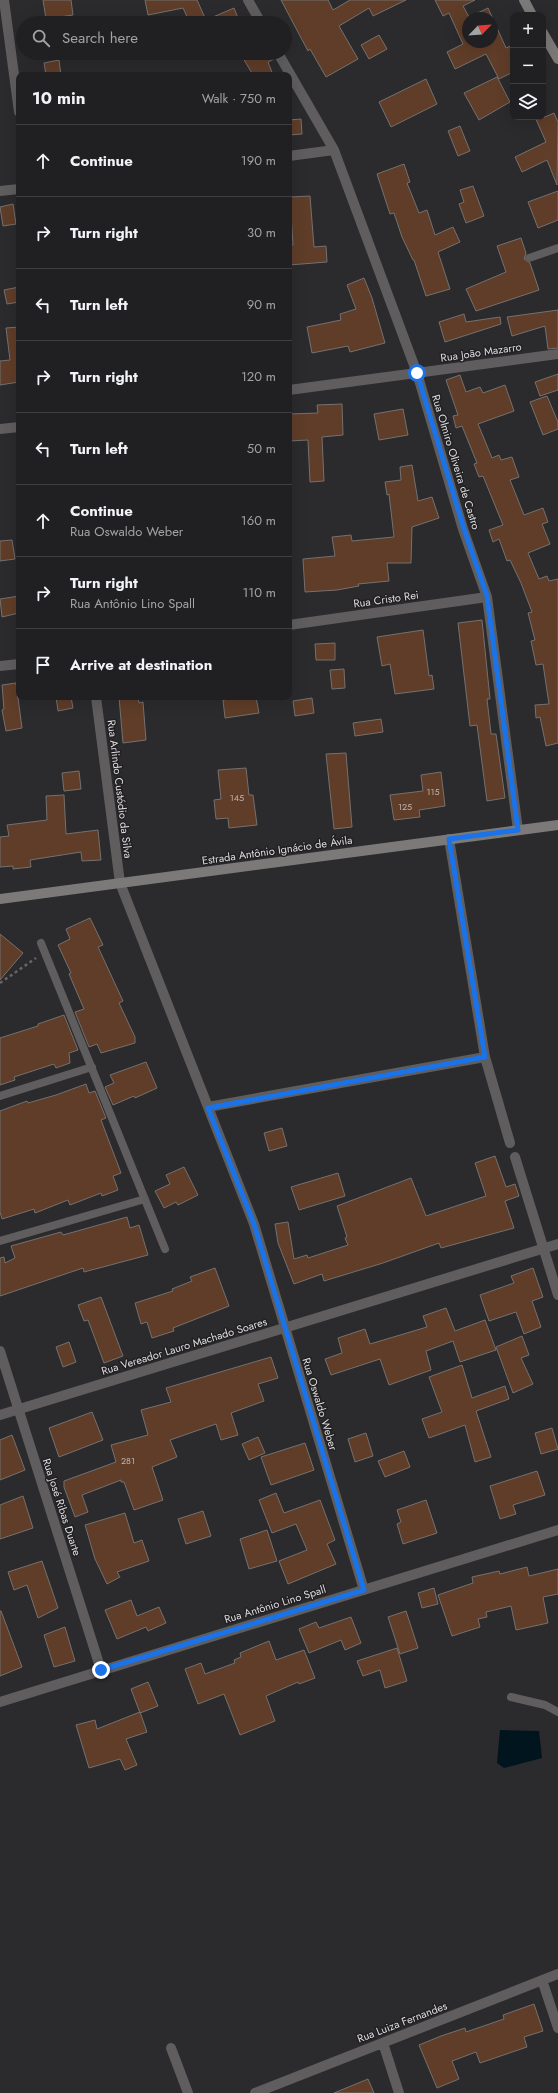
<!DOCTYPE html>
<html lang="en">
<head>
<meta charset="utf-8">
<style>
  :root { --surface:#202022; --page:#28282a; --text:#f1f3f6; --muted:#a2a3a5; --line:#3d3e40 }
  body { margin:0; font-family:Jost,sans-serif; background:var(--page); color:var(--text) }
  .controls { position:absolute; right:12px; top:12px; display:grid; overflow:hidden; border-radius:8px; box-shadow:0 4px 16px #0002 }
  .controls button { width:36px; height:36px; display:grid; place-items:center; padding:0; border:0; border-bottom:1px solid var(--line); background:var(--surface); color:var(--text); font:20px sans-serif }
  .compass { position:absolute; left:462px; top:12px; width:36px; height:36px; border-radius:50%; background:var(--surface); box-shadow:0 4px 16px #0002; rotate:65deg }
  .stop { position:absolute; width:12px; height:12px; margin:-9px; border:3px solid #1a73e8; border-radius:50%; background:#fff }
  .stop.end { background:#1a73e8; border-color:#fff; box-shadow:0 1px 4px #0008 }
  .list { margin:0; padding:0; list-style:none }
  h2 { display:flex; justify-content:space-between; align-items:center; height:52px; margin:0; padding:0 16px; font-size:17px }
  h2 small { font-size:13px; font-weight:400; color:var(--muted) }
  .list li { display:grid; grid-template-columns:26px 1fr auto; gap:12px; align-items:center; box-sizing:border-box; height:72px; padding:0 16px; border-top:1px solid var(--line) }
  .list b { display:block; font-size:15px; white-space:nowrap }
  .list p { margin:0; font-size:13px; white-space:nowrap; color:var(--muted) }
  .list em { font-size:13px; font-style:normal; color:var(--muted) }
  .icon { flex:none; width:22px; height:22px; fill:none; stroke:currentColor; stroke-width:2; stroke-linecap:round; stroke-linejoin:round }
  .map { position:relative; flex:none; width:558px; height:2093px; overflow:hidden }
  .search { position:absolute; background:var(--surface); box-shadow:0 4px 16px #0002; left:16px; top:16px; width:276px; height:44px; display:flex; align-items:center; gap:10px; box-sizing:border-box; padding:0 14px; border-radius:22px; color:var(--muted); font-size:15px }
  .panel { position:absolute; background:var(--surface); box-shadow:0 4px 16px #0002; left:16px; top:72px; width:276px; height:628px; border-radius:8px }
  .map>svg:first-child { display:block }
  .water { fill:#01151e }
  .building { fill:#5f3d28; stroke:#75716f; fill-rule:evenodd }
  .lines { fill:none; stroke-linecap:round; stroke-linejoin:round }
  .path { stroke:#666567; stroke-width:2.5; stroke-dasharray:3 3; stroke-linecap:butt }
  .lane { stroke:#5f5d5d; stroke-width:8 }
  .street { stroke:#5f5d5d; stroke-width:10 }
  .secondary { stroke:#7c7979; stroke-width:10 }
  .route { stroke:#1a73e8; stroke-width:5 }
  .labels { text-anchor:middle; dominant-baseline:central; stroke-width:3; stroke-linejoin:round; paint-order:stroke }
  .number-label { font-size:9px; fill:#beb5b1 }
  .street-label { font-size:11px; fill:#dedddf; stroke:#222023 }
</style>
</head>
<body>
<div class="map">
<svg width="558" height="2093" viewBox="0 0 558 2093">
  <rect width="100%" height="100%" fill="#2b2a2d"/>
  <path class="water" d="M500,1730L539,1731L542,1758L504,1768L497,1763Z"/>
  <path class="building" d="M43,0H71L73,15L46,19Z
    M145,0H197L206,20L234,8L240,23H190L183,8L148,15Z
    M281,0H328L333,10L350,0H406L373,16L369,8L339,26L358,59L326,77L310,49L308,51Z
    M435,0H475L463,6L469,17L488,8L506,48L513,45V72L499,79L486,54L455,69L447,52L463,44L449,13L443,16ZM468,18H492V42H468Z
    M379,35L387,49L369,59L361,45Z
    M240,53H272L274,59L268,62L273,75H253Z
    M59,60L61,75H46L44,63Z
    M497,77L510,102L479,120L464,93Z
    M426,79L437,104L391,127L379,102Z
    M554,113L558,122L557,185L547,160L522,172L515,157L546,142L535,117H545Z
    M301,119L302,134L289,135V120Z
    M460,126L470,151L458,156L448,131Z
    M404,164L410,182L407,183L419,213L427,210L435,235L453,227L460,242L438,252L450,289L426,296L414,260H413L402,237L394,213L390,214L377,174Z
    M473,186L484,216L466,223L459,204L464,202L460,190Z
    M558,191V220L538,228L528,202Z
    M310,196L314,247L326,246L327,262L289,265V245H293L290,197Z
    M13,204L16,224L3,226L0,207Z
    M521,238L526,253L524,259L530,263L539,290L476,311L466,289L506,272L497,246Z
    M364,278L372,298L385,343L350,352L348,346L312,353L307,327L341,320L340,314L356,309L347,285Z
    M19,287V302L7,304L4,290Z
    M558,310V348L548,349L545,326L512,336L507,317Z
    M464,314L466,322L500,317L501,324L445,342L439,322Z
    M19,327V382L0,385V361L10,360L6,328Z
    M558,374V390L540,396L535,382Z
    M460,375L466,392L480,387L483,393L505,385L514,411L478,424L492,458L499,455L501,460L512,457L519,477L510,480L524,515L543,508L548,522L542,524L550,544L528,553L539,579L547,576L549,581L558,579V743L546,746L540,717L536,718L535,705L549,704L543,664L536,665L531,641L535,640L528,613L532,612L521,583L510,560L507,561L499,539L493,542L489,530L503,525L483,476L479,477L474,464L477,463L462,426L456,428L453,416L458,415L446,380Z
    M547,396L558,422V429L543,435L530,402Z
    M342,404L343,435L322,437L324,481L310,482L308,440L289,441V414L318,413L317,405Z
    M403,409L408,435L379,440L374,414Z
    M412,465L418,501L432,497L439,518L412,527L411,563H387L389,581L358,584L359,586L337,590L305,592L303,559L335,556L332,537L351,535L352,541L394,537L389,494L387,495L385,482L401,480L400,467Z
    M12,540L15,559L0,561V541Z
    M19,596V613L2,617L0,599Z
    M482,620L490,699H487L491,734H496L505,798L487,801L477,725L470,726L458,623Z
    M423,630L429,676L432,675L434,689L395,694L390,664L382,666L377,637Z
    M335,643V660H316L315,644Z
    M344,669L345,688L332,689L330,670Z
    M16,683L22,728L6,731L2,710L4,709L2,685Z
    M56,697H71L73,708L58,711Z
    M119,697H138L139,703L143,702L146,740L123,743Z
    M244,697H256L259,713L225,718L223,700Z
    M312,698L314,713L295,716L293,701Z
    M381,719L383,732L355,736L353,723Z
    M346,753L352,827L334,829L326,754Z
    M246,768L249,795H253L257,825L229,828L228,818L216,819L214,800L221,799L218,770Z
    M79,771L81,789L64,791L62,773Z
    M441,772L445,806L419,810L420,817L394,820L390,795L423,791L421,775Z
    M64,795L66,834L98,830L101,860L82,861L81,852L30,860L31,867L13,869V866L0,867V837L9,836L7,825L47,820L46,796Z
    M90,918L103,945L98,947L123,1001L119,1003L135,1037V1043L101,1053L97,1044L89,1047L75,1012L84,1009L69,974L71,973L58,945L70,939L66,929Z
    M0,934L23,953L0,980Z
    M64,1015L78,1050L69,1053L70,1063L56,1068L54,1064L14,1077L15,1080L0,1085V1038L38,1026V1024Z
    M146,1062L157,1088L135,1098L134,1096L113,1105L105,1087L114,1083L110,1075Z
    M86,1084L89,1093L95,1091L106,1118L101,1120L121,1173L113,1176L118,1190L102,1196L101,1193L70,1205L68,1200L35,1213L34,1209L2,1219L0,1212V1111L27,1101L28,1103L56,1095Z
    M282,1128L287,1146L269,1151L264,1133Z
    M495,1156L506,1187L515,1184L519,1196L505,1201L514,1228L441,1248L439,1243L383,1263L324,1281L322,1274L294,1284L278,1243L275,1224L288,1222L294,1259L307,1255L308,1258L348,1245L345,1238L347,1237L337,1206L411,1178L426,1216L486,1196L475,1163Z
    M184,1167L198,1195L178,1205L176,1202L164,1208L155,1191L170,1184L166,1175Z
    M338,1173L345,1196L299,1210L291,1187Z
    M127,1217L130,1228L139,1225L148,1255L84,1272L83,1268L0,1296V1258L4,1257L5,1263L15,1258L11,1246L61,1232L63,1235Z
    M215,1268L229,1306L173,1328L174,1331L152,1338L147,1322L141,1324L135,1303L173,1291L172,1289L192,1281L190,1277Z
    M533,1268L543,1297L532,1301L541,1327L524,1334L516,1312L489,1321L480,1295L514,1283L511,1276Z
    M101,1297L123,1356L104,1363L88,1320L84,1321L78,1305Z
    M446,1308L455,1331L485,1320L496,1350L460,1362L453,1341L426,1351L431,1370L389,1385L380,1359L331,1375L325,1359L342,1353L338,1338L365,1329L370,1344L427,1327L423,1316Z
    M522,1336L529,1355L521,1358L533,1384L513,1393L496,1347Z
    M69,1342L76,1362L63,1367L56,1347Z
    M271,1357L278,1378L258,1384L264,1401L231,1413L238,1435L221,1440L216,1424L170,1440L177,1457L152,1467L163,1500L134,1510L124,1482H121V1480L82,1495L88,1512L75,1517L64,1487V1481L116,1462L111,1445L148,1435L141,1410L171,1402L166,1388Z
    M462,1365L472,1398L505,1386L509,1399L476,1411L491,1457L475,1462L465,1425L429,1438L422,1419L442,1412L429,1377Z
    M92,1412L103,1440L59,1457L49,1428Z
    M552,1428L558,1449L541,1454L535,1433Z
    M366,1433L373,1456L355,1462L348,1439Z
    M12,1435L25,1470L0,1480V1440Z
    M258,1437L265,1453L249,1460L242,1444Z
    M305,1443L314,1470L271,1485L261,1457Z
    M404,1451L410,1467L385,1477L378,1461Z
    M537,1471L545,1495L513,1505L516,1514L500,1519L490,1486Z
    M276,1493L284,1513L320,1500L335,1540L327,1544L336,1564L288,1584L279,1561L307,1550L296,1524L272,1533L259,1500Z
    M23,1496L33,1528L0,1539V1505Z
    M426,1500L437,1533L403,1544L397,1524L401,1522L397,1510Z
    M203,1511L211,1536L186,1544L178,1519Z
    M125,1513L134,1543L142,1540L149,1561L117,1572L120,1577L107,1584L95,1559L85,1525Z
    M267,1530L277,1561L249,1569L240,1539Z
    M42,1561L58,1608L38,1618L27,1585L14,1590L8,1572Z
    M527,1567L529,1576L558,1569V1594L543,1597L548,1623L516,1630L511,1606L486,1612L487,1617L478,1619L480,1627L452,1636L438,1595L473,1583L472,1577L499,1571L500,1574Z
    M434,1588L438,1604L422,1608L418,1593Z
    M131,1600L137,1616L159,1607L166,1623L148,1631L146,1627L117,1639L105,1610Z
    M0,1611H1L22,1667L0,1676Z
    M406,1611L418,1648L400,1654L388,1617Z
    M351,1617L361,1643L345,1650L341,1640L309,1653L299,1629L316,1622L319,1628Z
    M65,1627L75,1661L54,1667L44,1635Z
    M269,1641L276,1660L304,1650L315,1678L299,1684L298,1682L266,1696L275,1721L240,1735L224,1694L198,1704L185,1669L201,1663L205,1674L235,1663L234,1660L241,1657L240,1653Z
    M397,1648L407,1681L385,1688L380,1670L363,1676L357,1661Z
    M148,1682L158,1706L140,1713L131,1689Z
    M140,1712L147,1732L126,1739L137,1765L125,1770L120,1759L89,1768L76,1725L95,1720L97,1729Z
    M534,2004L543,2031L524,2037L527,2047L480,2063L476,2052L452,2061L459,2079L437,2088L419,2045L441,2036L465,2028L466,2032L504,2019L503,2015Z
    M368,2079L374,2093H334Z"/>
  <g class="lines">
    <path class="path" d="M0,983L36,958"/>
    <path class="lane" d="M529,258L558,248
      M41,943L165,1249
      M0,1096L92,1067
      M0,1241L145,1199
      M511,1697L545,1705L558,1712"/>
    <path class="street" d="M4,0L19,112
      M248,0L261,23
      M278,53L334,150L417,373L463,529L487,597L518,830
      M289,156L334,150
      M0,191L19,189
      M289,390L558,354
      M0,429L19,427
      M289,625L487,597
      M0,666L19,664
      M96,697L120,883L254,1224L364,1590
      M449,839L485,1057L510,1143
      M208,1107L485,1057
      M515,1157L558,1295
      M0,1351L101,1670
      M0,1415L558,1244
      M0,1702L558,1530
      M542,1980L558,2028
      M383,2043L399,2093
      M171,2048L188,2093
      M255,2093L558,1974"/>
    <path class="secondary" d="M524,0L532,15
      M543,33L558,59
      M0,899L558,825"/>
  </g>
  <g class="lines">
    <path class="route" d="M101,1670L364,1590L254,1224L208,1108L485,1057L449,839L518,830L487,596L464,529L417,373"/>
  </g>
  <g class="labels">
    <g class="number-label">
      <text x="433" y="791">115</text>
      <text x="237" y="797">145</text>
      <text x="405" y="806">125</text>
      <text x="128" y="1460">281</text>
    </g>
    <g class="street-label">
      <text transform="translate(481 352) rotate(-8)">Rua João Mazarro</text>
      <text transform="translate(456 462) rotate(73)">Rua Olmiro Oliveira de Castro</text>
      <text transform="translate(386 599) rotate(-8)">Rua Cristo Rei</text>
      <text transform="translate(120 789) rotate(83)">Rua Arlindo Custódio da Silva</text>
      <text transform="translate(277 850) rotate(-8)">Estrada Antônio Ignácio de Ávila</text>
      <text transform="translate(184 1346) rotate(-17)">Rua Vereador Lauro Machado Soares</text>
      <text transform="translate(320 1404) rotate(73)">Rua Oswaldo Weber</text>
      <text transform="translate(62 1507) rotate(72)">Rua José Ribas Duarte</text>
      <text transform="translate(275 1604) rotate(-17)">Rua Antônio Lino Spall</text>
      <text transform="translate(402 2022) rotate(-21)">Rua Luiza Fernandes</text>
    </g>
  </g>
</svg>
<div class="controls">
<button>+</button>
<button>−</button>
<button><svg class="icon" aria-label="layers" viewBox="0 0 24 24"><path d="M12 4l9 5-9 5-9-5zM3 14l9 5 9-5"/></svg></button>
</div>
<svg class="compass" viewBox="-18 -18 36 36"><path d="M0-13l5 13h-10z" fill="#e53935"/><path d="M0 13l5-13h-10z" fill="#a2a3a5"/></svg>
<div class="stop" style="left:417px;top:373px"></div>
<div class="stop end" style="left:101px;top:1670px"></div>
<div class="search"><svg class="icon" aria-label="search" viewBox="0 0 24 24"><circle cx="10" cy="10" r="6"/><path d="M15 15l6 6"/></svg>Search here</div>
<section class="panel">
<h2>10 min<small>Walk · 750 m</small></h2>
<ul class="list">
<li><svg class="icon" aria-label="ahead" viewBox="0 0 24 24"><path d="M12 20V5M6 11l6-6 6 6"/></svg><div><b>Continue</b></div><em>190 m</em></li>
<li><svg class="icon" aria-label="right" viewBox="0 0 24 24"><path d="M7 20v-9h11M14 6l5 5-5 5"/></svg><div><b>Turn right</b></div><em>30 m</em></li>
<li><svg class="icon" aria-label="left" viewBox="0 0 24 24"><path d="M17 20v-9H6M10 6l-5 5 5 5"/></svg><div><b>Turn left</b></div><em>90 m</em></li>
<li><svg class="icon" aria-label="right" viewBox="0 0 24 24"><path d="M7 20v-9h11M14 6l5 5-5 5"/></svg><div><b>Turn right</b></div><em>120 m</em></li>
<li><svg class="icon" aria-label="left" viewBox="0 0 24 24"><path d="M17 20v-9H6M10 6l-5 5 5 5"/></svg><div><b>Turn left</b></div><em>50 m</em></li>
<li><svg class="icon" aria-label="ahead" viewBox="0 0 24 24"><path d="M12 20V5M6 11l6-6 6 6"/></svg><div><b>Continue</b><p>Rua Oswaldo Weber</p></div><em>160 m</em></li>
<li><svg class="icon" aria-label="right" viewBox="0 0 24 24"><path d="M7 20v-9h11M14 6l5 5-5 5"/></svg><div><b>Turn right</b><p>Rua Antônio Lino Spall</p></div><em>110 m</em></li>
<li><svg class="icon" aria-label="arrive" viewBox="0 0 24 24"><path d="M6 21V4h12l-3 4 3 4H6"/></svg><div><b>Arrive at destination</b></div></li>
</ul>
</section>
</div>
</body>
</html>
